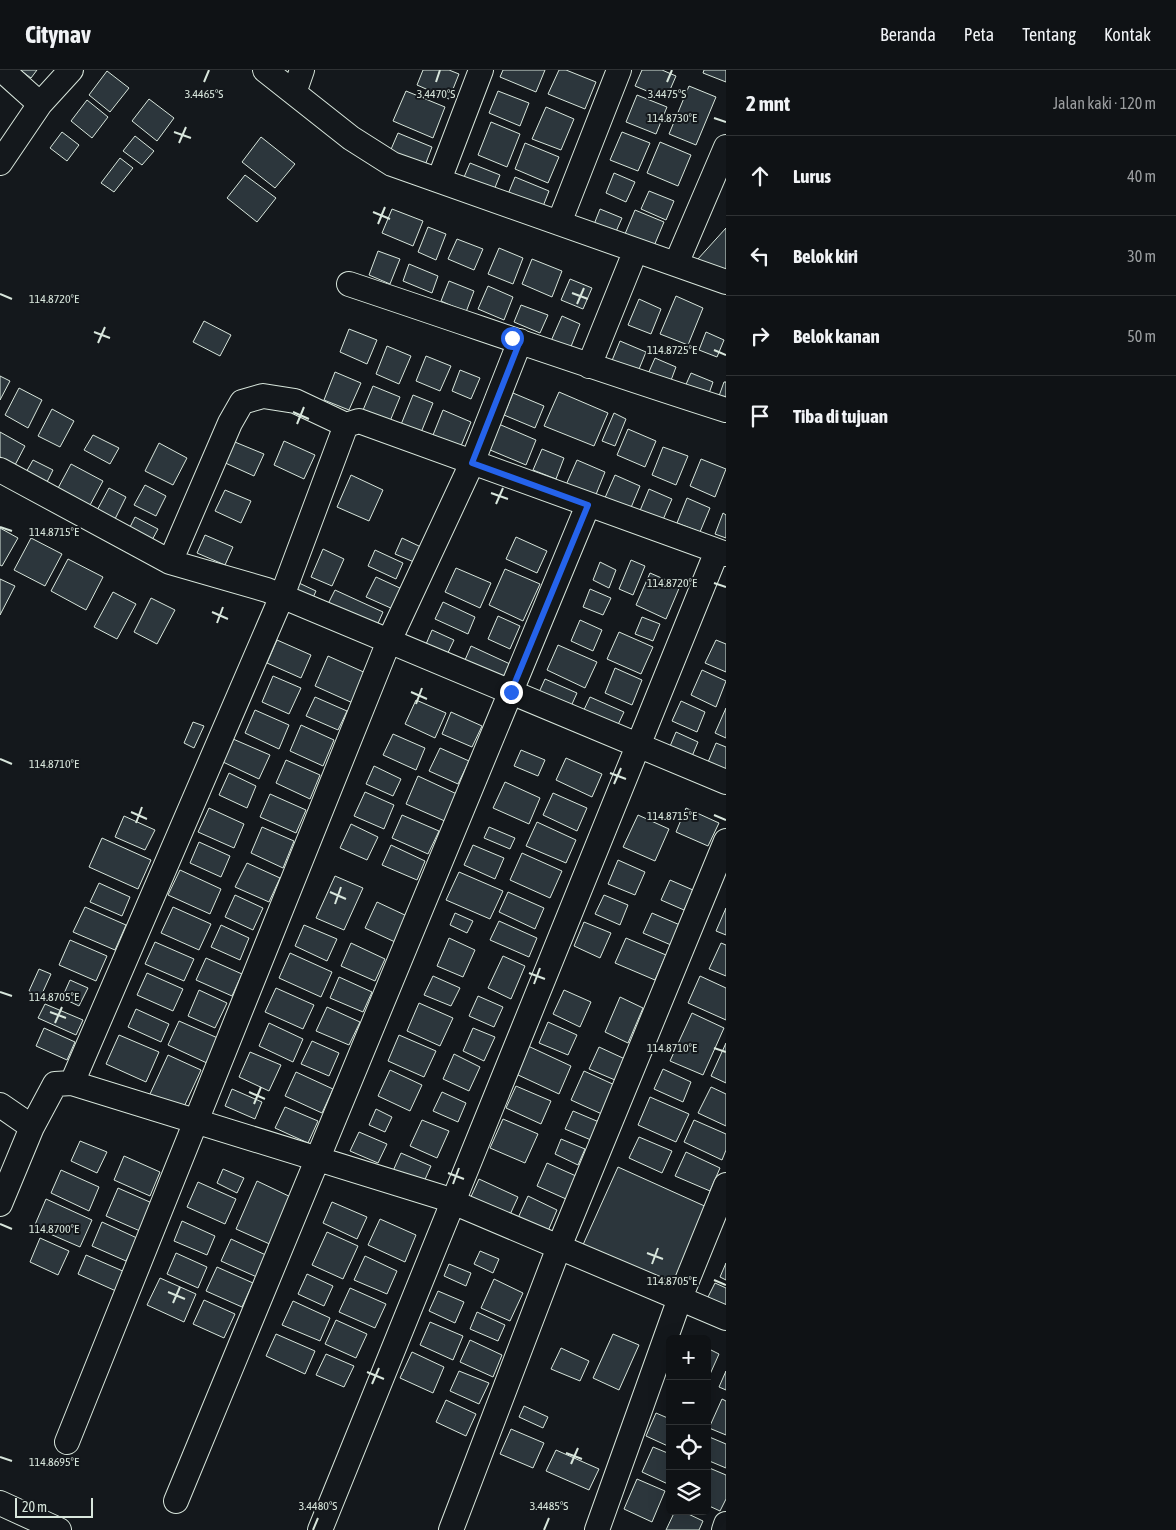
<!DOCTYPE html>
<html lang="id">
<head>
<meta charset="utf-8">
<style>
  :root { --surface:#0f1215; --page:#181b1e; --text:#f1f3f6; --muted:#9b9ea0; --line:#2f3234 }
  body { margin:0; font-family:"Asap Condensed",sans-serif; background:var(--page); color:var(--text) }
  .controls { position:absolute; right:15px; bottom:15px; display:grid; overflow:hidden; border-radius:8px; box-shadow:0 5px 20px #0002 }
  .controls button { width:45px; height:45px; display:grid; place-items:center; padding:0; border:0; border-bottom:1px solid var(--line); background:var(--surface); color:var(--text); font:25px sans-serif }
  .scale { position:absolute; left:15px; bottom:12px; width:78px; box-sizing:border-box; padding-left:5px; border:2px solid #d8e6dc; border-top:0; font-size:14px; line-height:18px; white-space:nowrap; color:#d8e6dc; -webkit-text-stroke:4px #14181c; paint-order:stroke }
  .stop { position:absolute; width:15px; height:15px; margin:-11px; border:4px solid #2563eb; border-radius:50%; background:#fff }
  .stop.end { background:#2563eb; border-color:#fff; box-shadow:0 1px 5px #0008 }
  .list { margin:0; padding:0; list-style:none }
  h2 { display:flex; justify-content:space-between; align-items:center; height:65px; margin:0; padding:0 20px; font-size:21px }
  h2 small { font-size:16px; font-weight:400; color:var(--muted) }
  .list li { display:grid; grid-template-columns:32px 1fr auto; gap:15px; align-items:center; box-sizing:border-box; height:80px; padding:0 20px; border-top:1px solid var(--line) }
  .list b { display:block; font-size:19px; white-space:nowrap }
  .list em { font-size:16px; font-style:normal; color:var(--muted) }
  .icon { flex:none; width:28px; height:28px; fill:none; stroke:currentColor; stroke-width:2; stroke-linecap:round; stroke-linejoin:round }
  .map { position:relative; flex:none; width:726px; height:1460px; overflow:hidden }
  header { display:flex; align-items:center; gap:30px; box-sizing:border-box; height:70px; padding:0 25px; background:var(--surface); border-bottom:1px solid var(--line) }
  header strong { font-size:24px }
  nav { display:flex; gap:28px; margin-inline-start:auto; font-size:18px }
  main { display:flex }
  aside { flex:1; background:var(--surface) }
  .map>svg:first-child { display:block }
  .building { fill:#2c363c; stroke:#d8e6dc }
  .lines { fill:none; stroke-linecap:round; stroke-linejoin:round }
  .minor-casing { stroke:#d8e6dc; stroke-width:26 }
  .minor { stroke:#14181c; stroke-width:24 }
  .route { stroke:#2563eb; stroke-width:6 }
  .ticks { fill:none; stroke:#d8e6dc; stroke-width:2 }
  .ticks-label { font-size:12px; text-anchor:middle; fill:#d8e6dc; stroke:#14181c; stroke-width:4; stroke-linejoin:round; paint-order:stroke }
</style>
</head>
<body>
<header>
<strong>Citynav</strong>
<nav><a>Beranda</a><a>Peta</a><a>Tentang</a><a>Kontak</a></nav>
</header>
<main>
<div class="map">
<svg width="726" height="1460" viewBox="0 0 726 1460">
  <rect width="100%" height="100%" fill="#14181c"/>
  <path class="building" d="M20,0H37L31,8Z
    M423,0H449L459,4L449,29L417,15Z
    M503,0H545L536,22L500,7Z
    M559,0H566L596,12L585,39L548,24Z
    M642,0H662L676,6L666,29L635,16Z
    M704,0H726V12L703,3Z
    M107,1L129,18L110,42L89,25Z
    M689,16L716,27L696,75L669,64Z
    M406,21L445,37L433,68L393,51Z
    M498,21L529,33L520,56L489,43Z
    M637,25L667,37L656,64L626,52Z
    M149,29L174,48L157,71L132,51Z
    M87,30L108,47L92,68L71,51Z
    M546,37L574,49L561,80L532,69Z
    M491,52L520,64L507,97L478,85Z
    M62,62L79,75L67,91L50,78Z
    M622,62L650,73L638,101L610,90Z
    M398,63L432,77L424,98L389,84Z
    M135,66L154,81L142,95L123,81Z
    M261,67L295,94L275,118L242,92Z
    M660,72L691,85L678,116L647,103Z
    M525,73L559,87L548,113L515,99Z
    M120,88L133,98L114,122L101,113Z
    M470,93L500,105L492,125L462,112Z
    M614,103L635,112L626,132L606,123Z
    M245,105L276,128L257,152L227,128Z
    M515,107L549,121L540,144L506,129Z
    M649,121L674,131L666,150L641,139Z
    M392,139L423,151L413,176L382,163Z
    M600,139L622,148L614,166L593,157Z
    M635,140L664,152L654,176L625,164Z
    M428,157L446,164L436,190L418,182Z
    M726,158V201L697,190Z
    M457,169L483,179L474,200L448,189Z
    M499,178L523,188L513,214L488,204Z
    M378,181L400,189L390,214L369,205Z
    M532,189L562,201L552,227L522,214Z
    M409,194L438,206L432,223L403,211Z
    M570,209L592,218L583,239L561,230Z
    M449,211L474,221L466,242L441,231Z
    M488,216L513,227L504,250L478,239Z
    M676,226L703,238L688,275L660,264Z
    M639,229L661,239L651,264L628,255Z
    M521,235L548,245L540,263L514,252Z
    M562,246L580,254L570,279L551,271Z
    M204,251L231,265L220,286L193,272Z
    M349,259L377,270L367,294L340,282Z
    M706,262L724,270L717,287L699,280Z
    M620,271L646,282L637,304L611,293Z
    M387,276L411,286L399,314L376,304Z
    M426,286L451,296L440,321L416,311Z
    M655,288L676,297L670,313L648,304Z
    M460,300L480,308L471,329L452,321Z
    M335,302L361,313L349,340L324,330Z
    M691,303L713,312L707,329L684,319Z
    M0,306L10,311L0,330Z
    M724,312H726V329L719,326Z
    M373,316L400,327L388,356L361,345Z
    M19,318L42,330L28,358L5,345Z
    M559,322L608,343L594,376L544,356Z
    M513,323L544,336L535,358L504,345Z
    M413,325L433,333L420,365L400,357Z
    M52,339L74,351L60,377L38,366Z
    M443,340L471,352L461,376L433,365Z
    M614,343L626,349L615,376L602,371Z
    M494,352L536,370L526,395L483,377Z
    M628,359L656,371L645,397L617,385Z
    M0,362L25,376L15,395L0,387Z
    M93,365L119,378L110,394L84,380Z
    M230,370L264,384L254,406L221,391Z
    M284,371L315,385L304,409L274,395Z
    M159,373L187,388L173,415L145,401Z
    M663,377L688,386L676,415L652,405Z
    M542,379L564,388L556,409L533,400Z
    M701,389L726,399L715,427L690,416Z
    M33,390L53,400L46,414L25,404Z
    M577,390L605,402L595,427L566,415Z
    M71,394L103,411L89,437L57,420Z
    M351,405L383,420L369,451L337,437Z
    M615,405L640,416L630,440L604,430Z
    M145,415L166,426L156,446L134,435Z
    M109,418L126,427L113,453L95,444Z
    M649,419L672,429L662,452L639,443Z
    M225,420L251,431L241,453L215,441Z
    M687,428L710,438L700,462L677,453Z
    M723,443L726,445V468L715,464Z
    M135,447L158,459L151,472L128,461Z
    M0,458L18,468L2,496L0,495Z
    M205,465L233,477L225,495L197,483Z
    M516,467L547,481L537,503L506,489Z
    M31,468L62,484L45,516L14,500Z
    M402,468L421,477L414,492L395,484Z
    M323,479L344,489L332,516L311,507Z
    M375,480L403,493L396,509L368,496Z
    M68,489L103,507L86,540L51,521Z
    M631,490L645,496L633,525L619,519Z
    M600,492L616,500L609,518L593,510Z
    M456,498L491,513L480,538L445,522Z
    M505,499L540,514L523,551L489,535Z
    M650,503L680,516L666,549L636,535Z
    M376,507L402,519L393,539L366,527Z
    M0,509L15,516L0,545Z
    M299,513L316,521L311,532L294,524Z
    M590,519L611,528L603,545L583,537Z
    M335,520L383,542L375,560L326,538Z
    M113,522L136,534L117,569L94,557Z
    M151,528L175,540L157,574L134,562Z
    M443,532L475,547L468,564L435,549Z
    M498,546L520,556L510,579L488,569Z
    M642,547L660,554L653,571L635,564Z
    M580,550L602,560L593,581L571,571Z
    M432,560L454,570L445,589L424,579Z
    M619,562L653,577L641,604L607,589Z
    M277,570L311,585L301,608L267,593Z
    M716,570L726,574V602L705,593Z
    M558,575L597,592L585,618L547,600Z
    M471,576L510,594L501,614L462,597Z
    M328,586L368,604L355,634L315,616Z
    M615,598L642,610L632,635L605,623Z
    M702,600L726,611L716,637L691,625Z
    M273,606L301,618L289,644L262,632Z
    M545,609L577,623L568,643L536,629Z
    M315,627L347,641L338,660L306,646Z
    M590,627L624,642L616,659L582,644Z
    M416,630L446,643L435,668L405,654Z
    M681,631L705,642L697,662L672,651Z
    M726,638V668L715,663Z
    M255,640L289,655L279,679L245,663Z
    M451,642L482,656L472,677L442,664Z
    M193,652L204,656L194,678L184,673Z
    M301,655L334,670L323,696L290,681Z
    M676,662L698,672L690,691L668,681Z
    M393,664L425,678L416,700L383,685Z
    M233,669L270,685L259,709L223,692Z
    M716,673L726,677V705L706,697Z
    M440,678L469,691L458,714L429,701Z
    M521,680L545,690L538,706L514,696Z
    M566,688L602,704L592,727L556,710Z
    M286,690L320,705L310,729L276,713Z
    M374,696L401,709L393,726L366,714Z
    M229,703L256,716L247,738L219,725Z
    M418,706L459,725L447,752L406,734Z
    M505,712L540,728L529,754L493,738Z
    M365,722L394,735L384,759L354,746Z
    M553,723L587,738L577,761L543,745Z
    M270,724L306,740L296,763L260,747Z
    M209,738L244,754L234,778L198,762Z
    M686,738L719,753L708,776L676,762Z
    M402,745L439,761L428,784L392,768Z
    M638,745L669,759L655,791L623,777Z
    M124,746L155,760L145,780L115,767Z
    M537,752L576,770L566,793L526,776Z
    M351,754L378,767L367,790L340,778Z
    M262,757L294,771L283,798L251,783Z
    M489,757L515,768L510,779L484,768Z
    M102,768L151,790L138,819L89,797Z
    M199,772L230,786L221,807L190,793Z
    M391,775L425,791L417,810L382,795Z
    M473,775L504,788L495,809L464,795Z
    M522,783L562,801L550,828L510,810Z
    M618,790L645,802L635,825L608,814Z
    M247,793L280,808L269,832L235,817Z
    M180,800L221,819L210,844L168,825Z
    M459,802L503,821L490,849L446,830Z
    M335,806L363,818L344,860L316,848Z
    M670,810L693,820L684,840L661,830Z
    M99,813L130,827L122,846L90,832Z
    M508,822L544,838L535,859L499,842Z
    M235,825L263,838L253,860L225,847Z
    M604,825L628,835L620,855L595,844Z
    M377,832L407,846L395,872L365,858Z
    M85,837L126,855L115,880L73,862Z
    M173,837L211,854L199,880L161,863Z
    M726,838V865L716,861Z
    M455,843L473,851L467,863L450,855Z
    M652,843L680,855L671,875L643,863Z
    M499,851L537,868L529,887L490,870Z
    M584,852L611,863L600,888L574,876Z
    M221,855L249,868L240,890L211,877Z
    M304,855L337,869L327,891L295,876Z
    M449,868L475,880L463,907L437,896Z
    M626,868L666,885L655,910L615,893Z
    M70,870L107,886L96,911L59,895Z
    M155,872L194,889L184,911L145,894Z
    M351,873L385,889L375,911L341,896Z
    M721,873L726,875V906L709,899Z
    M290,883L332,902L321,927L279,908Z
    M503,886L525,896L511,929L488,918Z
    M206,888L242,904L232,926L196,910Z
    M39,899L51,904L41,926L29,921Z
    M147,903L183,919L173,941L137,925Z
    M433,906L460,918L451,936L424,925Z
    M700,906L726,918V950L688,933Z
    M339,907L372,922L363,942L330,928Z
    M70,910L88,918L79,936L62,928Z
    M276,918L314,935L303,959L265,942Z
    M199,920L227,933L215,958L188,946Z
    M564,920L591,932L580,957L553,944Z
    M478,926L503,937L494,957L469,946Z
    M620,927L643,938L628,973L605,962Z
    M419,933L453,948L440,976L407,961Z
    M45,934L83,950L76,965L38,948Z
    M327,937L360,952L349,975L316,961Z
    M136,939L169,954L161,972L128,957Z
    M692,943L724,958L703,1005L670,991Z
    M179,951L220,969L209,994L168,975Z
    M548,952L577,965L568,985L539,973Z
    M269,953L303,969L293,992L259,976Z
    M44,958L75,972L67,990L36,976Z
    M473,958L495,967L484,991L463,981Z
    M119,965L159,982L146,1012L106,994Z
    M399,965L436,981L424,1007L388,991Z
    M312,971L339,983L329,1006L301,994Z
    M726,973V1013L711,1006Z
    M528,976L571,996L559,1024L516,1004Z
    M599,977L625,989L615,1010L589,999Z
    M250,982L281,995L269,1021L239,1007Z
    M454,984L480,997L469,1021L443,1009Z
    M168,985L201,1000L183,1039L150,1024Z
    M663,999L691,1012L683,1032L654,1019Z
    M390,1000L422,1015L410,1041L378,1026Z
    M584,1001L617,1016L604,1045L571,1030Z
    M296,1002L333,1019L322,1043L285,1026Z
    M516,1016L551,1031L541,1054L506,1038Z
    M711,1017L726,1024V1056L698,1043Z
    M232,1019L262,1032L255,1049L225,1036Z
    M442,1022L466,1033L458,1052L433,1041Z
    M650,1027L689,1044L676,1072L638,1055Z
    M285,1037L318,1051L308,1073L275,1058Z
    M376,1039L392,1047L385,1062L369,1055Z
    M573,1041L599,1052L591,1070L565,1059Z
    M503,1049L538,1064L525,1093L490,1078Z
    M422,1050L449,1061L437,1088L410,1076Z
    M694,1050L726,1064V1080L722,1090L684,1072Z
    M359,1062L387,1074L378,1093L350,1081Z
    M639,1067L672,1081L662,1103L629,1088Z
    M561,1069L585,1079L578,1095L555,1084Z
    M80,1071L107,1082L97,1103L71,1091Z
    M686,1082L720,1098L710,1121L675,1106Z
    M401,1083L431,1096L423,1114L393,1101Z
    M124,1086L160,1102L150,1126L114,1110Z
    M547,1093L576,1106L566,1129L537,1116Z
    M618,1097L709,1138L673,1217L582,1177Z
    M223,1099L244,1108L237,1123L217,1113Z
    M61,1100L99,1117L89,1141L51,1123Z
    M479,1109L518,1127L508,1149L469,1131Z
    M257,1111L295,1129L274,1176L236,1159Z
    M198,1112L236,1129L225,1154L187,1137Z
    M118,1118L152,1133L140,1161L106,1146Z
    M528,1126L557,1140L548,1161L518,1148Z
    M46,1129L92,1150L80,1177L34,1157Z
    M332,1132L367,1147L357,1169L323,1153Z
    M380,1149L416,1165L405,1192L368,1175Z
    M182,1151L215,1166L207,1185L174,1171Z
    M102,1152L137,1168L126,1191L92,1176Z
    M327,1162L358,1176L343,1209L312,1195Z
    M40,1168L69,1181L58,1205L30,1192Z
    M231,1169L268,1186L259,1208L221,1191Z
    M480,1181L499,1189L493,1203L474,1194Z
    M176,1183L207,1197L198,1218L167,1204Z
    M86,1185L125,1202L116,1221L78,1204Z
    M365,1186L397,1201L387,1224L354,1210Z
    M726,1193V1210L720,1207Z
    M449,1194L471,1203L466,1216L444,1206Z
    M217,1197L253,1213L242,1237L206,1221Z
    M307,1204L333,1216L324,1236L298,1224Z
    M160,1208L196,1224L184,1252L147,1235Z
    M494,1209L523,1223L510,1251L481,1238Z
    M715,1213L726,1218V1240L706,1231Z
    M350,1218L386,1234L375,1258L339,1242Z
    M438,1221L464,1232L455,1253L429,1241Z
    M204,1230L235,1244L224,1268L193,1254Z
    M293,1231L330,1248L320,1271L282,1255Z
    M477,1242L505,1255L498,1271L470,1259Z
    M336,1250L367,1264L356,1288L325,1274Z
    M430,1252L463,1266L453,1290L420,1275Z
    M276,1264L315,1281L305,1304L266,1286Z
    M613,1264L639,1275L619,1320L593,1308Z
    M470,1270L502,1285L493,1307L460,1292Z
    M561,1278L589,1291L580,1311L551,1299Z
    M707,1278L719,1284L707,1311Z
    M412,1282L444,1297L433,1323L400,1308Z
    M326,1284L354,1296L344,1317L316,1305Z
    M459,1301L489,1313L479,1334L450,1321Z
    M726,1301V1320L719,1317Z
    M722,1329L726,1331V1365L709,1358Z
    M446,1330L476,1344L466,1366L436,1352Z
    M524,1336L548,1347L543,1358L519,1347Z
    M656,1343L670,1349V1377L646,1366Z
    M511,1359L544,1373L533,1398L500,1384Z
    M707,1366L726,1374V1398L707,1390Z
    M653,1377L670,1384V1415L642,1402Z
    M556,1380L599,1399L589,1420L546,1401Z
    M707,1397L726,1405V1429L720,1441L707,1435Z
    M637,1409L665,1421L652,1452L624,1439Z
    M675,1441H682L703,1451L699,1460H666Z"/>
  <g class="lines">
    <defs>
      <path id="minor" d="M2,0L40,34
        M265,0L351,68L392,94L726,212
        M294,23L302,0
        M0,93L40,34L71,0
        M439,110L481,0
        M559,153L619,0
        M676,194L726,77
        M349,214C475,256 600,300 726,340
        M589,296L635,182
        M0,400L170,492L267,520L726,712
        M170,492L230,353L242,332L263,326L295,331L346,355L359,351L726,484
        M72,1013L282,526L346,355
        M0,1035L32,1057
        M0,1134L32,1057L55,1014L72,1013L441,1127L726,1248
        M67,1372L389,571L472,393L520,271
        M176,1431L588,435
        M0,1433L59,1460
        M320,1460L717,481
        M451,1460L559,1177L726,771
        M597,1460L680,1228L726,1115
        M724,1460L726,1454"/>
    </defs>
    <use href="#minor" class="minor-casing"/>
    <use href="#minor" class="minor"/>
  </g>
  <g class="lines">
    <path class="route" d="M511,622L588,435L472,393L520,271L512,268"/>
  </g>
  <path class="ticks" d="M204,12L209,0M436,12L440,0M667,12L672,0M714,48L726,52M174,62L191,68M179,73L186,57M373,142L390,149M378,154L385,137M572,223L588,229M0,224L12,229M577,234L584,218M94,262L110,268M98,273L105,257M714,280L726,285M293,342L309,349M297,354L304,337M491,423L508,429M496,434L503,418M0,457L12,461M714,513L726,517M212,542L228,549M217,553L223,537M411,622L427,629M416,634L422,618M0,689L12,694M610,703L626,709M614,714L621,698M131,742L147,749M714,745L726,750M136,753L142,737M330,822L346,829M335,834L341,817M529,903L545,909M534,914L540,898M0,922L12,926M50,942L66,948M55,953L62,937M714,978L726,982M249,1022L265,1029M254,1034L261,1017M448,1103L464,1109M453,1114L459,1098M0,1154L12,1159M647,1183L663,1189M652,1194L658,1178M714,1210L726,1215M168,1222L185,1229M173,1233L180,1217M367,1302L384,1309M372,1314L379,1298M566,1383L582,1389M0,1387L12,1391M571,1394L578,1378M313,1460L318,1448M544,1460L549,1448"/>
  <g class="ticks-label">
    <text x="204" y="28">3.4465°S</text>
    <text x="436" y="28">3.4470°S</text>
    <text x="667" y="28">3.4475°S</text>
    <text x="672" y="52">114.8730°E</text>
    <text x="54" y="233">114.8720°E</text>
    <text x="672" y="284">114.8725°E</text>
    <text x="54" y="466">114.8715°E</text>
    <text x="672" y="517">114.8720°E</text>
    <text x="54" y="698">114.8710°E</text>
    <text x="672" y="750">114.8715°E</text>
    <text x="54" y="931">114.8705°E</text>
    <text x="672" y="982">114.8710°E</text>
    <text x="54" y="1163">114.8700°E</text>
    <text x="672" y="1215">114.8705°E</text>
    <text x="54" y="1396">114.8695°E</text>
    <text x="318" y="1440">3.4480°S</text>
    <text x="549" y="1440">3.4485°S</text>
  </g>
</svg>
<div class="controls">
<button>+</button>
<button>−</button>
<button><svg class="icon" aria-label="locate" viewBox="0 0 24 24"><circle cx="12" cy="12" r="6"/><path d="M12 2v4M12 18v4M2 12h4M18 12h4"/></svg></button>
<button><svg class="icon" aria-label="layers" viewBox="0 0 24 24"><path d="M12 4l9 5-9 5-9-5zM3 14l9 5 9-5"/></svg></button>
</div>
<div class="scale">20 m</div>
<div class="stop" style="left:512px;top:268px"></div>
<div class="stop end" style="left:511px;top:622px"></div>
</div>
<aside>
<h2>2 mnt<small>Jalan kaki · 120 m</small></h2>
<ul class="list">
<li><svg class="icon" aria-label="ahead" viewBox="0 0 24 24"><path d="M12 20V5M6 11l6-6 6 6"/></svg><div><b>Lurus</b></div><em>40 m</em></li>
<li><svg class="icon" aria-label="left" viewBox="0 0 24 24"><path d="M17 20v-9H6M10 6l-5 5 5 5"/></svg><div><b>Belok kiri</b></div><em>30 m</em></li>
<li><svg class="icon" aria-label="right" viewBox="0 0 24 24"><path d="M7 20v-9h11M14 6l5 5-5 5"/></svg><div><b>Belok kanan</b></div><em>50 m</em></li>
<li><svg class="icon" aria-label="arrive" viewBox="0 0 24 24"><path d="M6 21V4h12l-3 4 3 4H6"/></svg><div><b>Tiba di tujuan</b></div></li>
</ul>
</aside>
</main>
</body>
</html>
